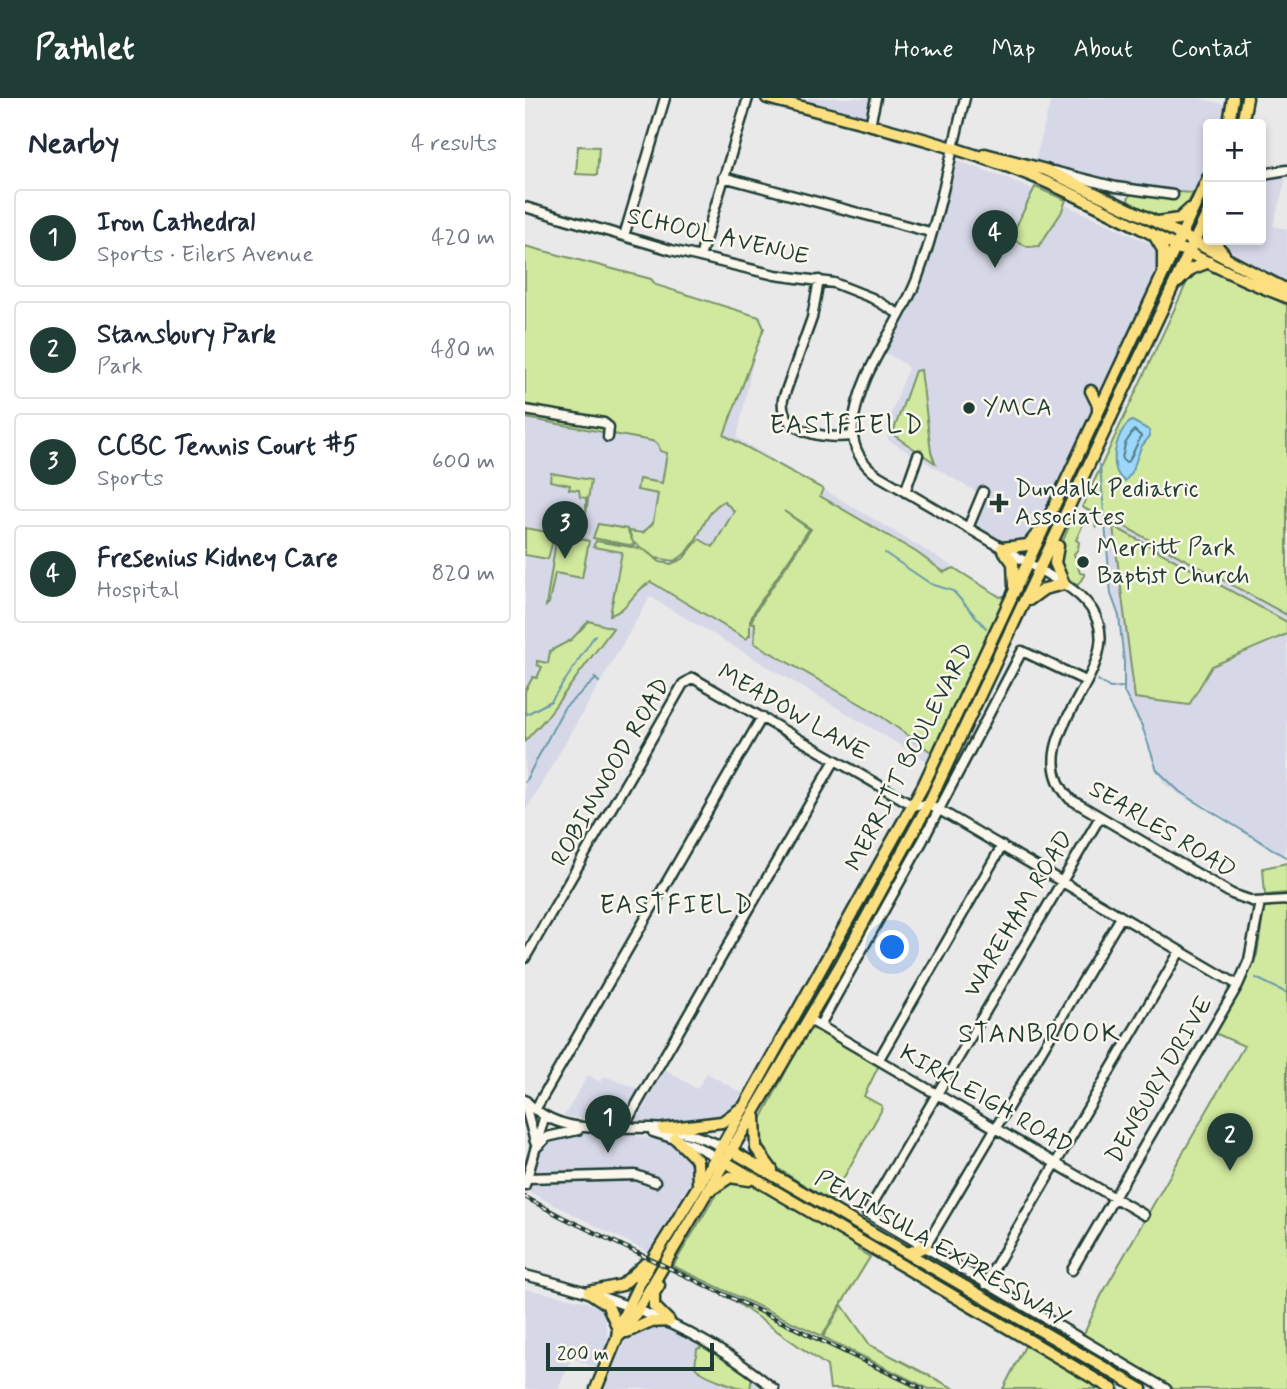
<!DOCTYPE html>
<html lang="en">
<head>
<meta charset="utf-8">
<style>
  :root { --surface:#fff; --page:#f2f2f3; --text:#1f2937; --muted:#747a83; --line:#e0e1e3; --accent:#1f3d34 }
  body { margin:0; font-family:Mynerve,sans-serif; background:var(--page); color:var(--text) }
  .controls { position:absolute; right:21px; top:21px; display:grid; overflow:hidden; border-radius:7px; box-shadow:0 4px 10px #0003 }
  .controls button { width:63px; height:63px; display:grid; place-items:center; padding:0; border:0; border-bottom:2px solid var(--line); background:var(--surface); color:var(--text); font:35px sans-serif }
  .scale { position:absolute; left:21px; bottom:18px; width:168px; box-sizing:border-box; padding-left:7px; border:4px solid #1f3d34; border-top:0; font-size:19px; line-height:24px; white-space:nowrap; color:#1f3d34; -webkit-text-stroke:5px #fbf7ec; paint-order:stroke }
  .you { position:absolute; left:368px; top:850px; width:24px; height:24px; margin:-18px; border:5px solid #fff; border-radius:50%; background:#1a73e8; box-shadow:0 0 0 10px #1a73e833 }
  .badge { display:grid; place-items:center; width:46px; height:46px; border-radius:50%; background:var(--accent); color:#fff; font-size:23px; font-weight:700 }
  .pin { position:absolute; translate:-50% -58px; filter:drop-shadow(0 2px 4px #0008) }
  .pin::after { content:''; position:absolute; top:37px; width:24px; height:21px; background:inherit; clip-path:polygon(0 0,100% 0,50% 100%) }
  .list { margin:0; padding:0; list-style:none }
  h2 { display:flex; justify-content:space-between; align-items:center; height:91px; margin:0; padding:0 28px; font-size:30px }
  h2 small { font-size:23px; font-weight:400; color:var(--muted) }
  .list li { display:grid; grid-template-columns:46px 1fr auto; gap:21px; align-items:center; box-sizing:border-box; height:98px; margin:0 14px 14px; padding:0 14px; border:2px solid var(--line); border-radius:7px }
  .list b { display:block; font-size:26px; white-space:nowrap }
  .list p { margin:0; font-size:23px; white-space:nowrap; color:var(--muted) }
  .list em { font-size:23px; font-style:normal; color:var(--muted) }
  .map { position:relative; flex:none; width:762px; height:1291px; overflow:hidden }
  header { display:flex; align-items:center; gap:42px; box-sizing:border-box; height:98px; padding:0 35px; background:var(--accent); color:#fff }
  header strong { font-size:33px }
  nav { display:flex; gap:38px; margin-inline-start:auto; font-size:24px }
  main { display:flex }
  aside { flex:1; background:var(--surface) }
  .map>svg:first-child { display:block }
  .built { fill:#d6d8e7 }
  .green { fill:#d1e99e; stroke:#789369; stroke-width:2 }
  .water { fill:#9cd7fc; stroke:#6a99ac; stroke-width:2 }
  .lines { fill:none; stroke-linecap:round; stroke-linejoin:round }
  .shore { stroke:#517b84; stroke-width:2 }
  .stream { stroke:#6a99ac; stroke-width:2 }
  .minor-casing { stroke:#1f3d34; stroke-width:13 }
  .major-casing { stroke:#1f3d34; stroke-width:15 }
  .minor { stroke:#fbf7ec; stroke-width:8 }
  .major { stroke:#fce080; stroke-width:10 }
  .rail-casing { stroke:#1f3d34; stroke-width:4.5 }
  .rail { stroke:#fbf7ec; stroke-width:2; stroke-dasharray:5; stroke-linecap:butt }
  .poi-dot { fill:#1f3d34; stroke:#fbf7ec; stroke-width:2.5 }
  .labels { text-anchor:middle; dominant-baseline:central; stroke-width:5; stroke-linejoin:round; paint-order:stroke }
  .street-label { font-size:24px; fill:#1f3d34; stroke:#fbf7ec }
  .poi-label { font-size:24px; fill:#1f3d34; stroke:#fbf7ec; text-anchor:start }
  .neighbourhood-label { font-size:26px; letter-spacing:2px; fill:#1f3d34; stroke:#fbf7ec }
</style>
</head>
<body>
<header>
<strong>Pathlet</strong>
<nav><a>Home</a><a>Map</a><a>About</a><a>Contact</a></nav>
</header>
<main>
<aside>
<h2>Nearby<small>4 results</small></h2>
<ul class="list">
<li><span class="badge">1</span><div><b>Iron Cathedral</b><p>Sports · Eilers Avenue</p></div><em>420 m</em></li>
<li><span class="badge">2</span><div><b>Stansbury Park</b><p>Park</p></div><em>480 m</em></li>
<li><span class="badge">3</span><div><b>CCBC Tennis Court #5</b><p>Sports</p></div><em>600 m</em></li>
<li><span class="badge">4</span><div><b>Fresenius Kidney Care</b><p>Hospital</p></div><em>820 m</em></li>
</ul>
</aside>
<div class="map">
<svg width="762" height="1291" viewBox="0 0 762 1291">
  <rect width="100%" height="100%" fill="#eae9ea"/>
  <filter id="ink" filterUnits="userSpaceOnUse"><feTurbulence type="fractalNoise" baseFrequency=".0143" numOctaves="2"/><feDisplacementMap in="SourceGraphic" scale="14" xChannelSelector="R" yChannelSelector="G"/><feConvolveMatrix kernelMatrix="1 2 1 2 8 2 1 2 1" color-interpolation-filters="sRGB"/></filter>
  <g filter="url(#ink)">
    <path class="built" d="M283,0H346L342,20L284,5Z
      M526,0H673L703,7L698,26H683V63L668,95L606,89L510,64Z
      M432,63L480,79L624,145L631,150L634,165L602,241L508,439L479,446L443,423L453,395L363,342L361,329L383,271L380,266L359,254L400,176Z
      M762,77L748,128L762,131V187L702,154L690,142H736V80Z
      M0,160L238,218L212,340L478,498L402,663L125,499L0,714Z
      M581,418L762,517V744L758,759L681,707L666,704L639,686L619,634L599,595L600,566L595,524L586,492Z
      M140,971L172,991L182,975L217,995L203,1017L193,1022L109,1026Z
      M63,977L75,984L79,978L114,991L96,1022H67L39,1018Z
      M100,1035L147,1045L162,1052L171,1070L166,1083L123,1154L2,1093L17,1046L35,1037Z
      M0,1191L59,1203L78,1212L83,1240L74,1271L47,1260L33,1291H0Z
      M130,1225L164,1239L237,1291H78L104,1235Z"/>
    <path class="green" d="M53,48L74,49L72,77L51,76Z
      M510,89L541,102L536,115L514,148L503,149L489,142L487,137Z
      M652,94L668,95L658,115L642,121L605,107L603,101L606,95L641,100Z
      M0,148L126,181L131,187L234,219L239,230L199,337L298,391L295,398L391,454L419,474L429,470L475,499L482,497L409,656L353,616L229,545L230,525L226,524L231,513L286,431L259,413L284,431L230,512L225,523V537L221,541L126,484C109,491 103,513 85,517L97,454L68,449L71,443L118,451L135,464L146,466L158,461L174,441L188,449L209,413L199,403C176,414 176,451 149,463L131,460L108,444L109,448L68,440L73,426L102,431L108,444L104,433L118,435L128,425L133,396L112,392L114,381L137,385L142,355L135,353L133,346L127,343L0,320Z
      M686,171L762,207V517L573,414L571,430L568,415L557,409L662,184L674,172Z
      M396,272L406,354L410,365L370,338L369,332L390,273Z
      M26,375L66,382L61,416V400L55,399L54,392L44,391L45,387L25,383Z
      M553,416L559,424L551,442L554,444L553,451L549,456L555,475L560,476L553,487L537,477L533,454L549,417Z
      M588,428L762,524V536L687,568L664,607L610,600Z
      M0,430L34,436L28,442L23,461L0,457Z
      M41,437L64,443L57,480L30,475L24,505L21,508L31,443Z
      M64,523L88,530L21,620L0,643V593L8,579L12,580L17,569L12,567V563L23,565L25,553L46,542Z
      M762,765V795L740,797L738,770Z
      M762,806V1291H649L558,1238L576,1198L719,948L690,935L732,857L739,809Z
      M288,930L354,967L339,998L357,1008L356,1013L305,1104L240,1062L230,1033L279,938Z
      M223,1083L334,1147L333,1152L345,1159L297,1238L148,1168L195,1090L201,1084Z
      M208,1202L394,1291H305L302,1268Z
      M317,1207L345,1247L430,1291H404L298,1239Z
      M501,1246L578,1291H478Z
      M180,1248L224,1276L227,1280L225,1291C214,1291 176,1277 170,1269L172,1251Z"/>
    <path class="water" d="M607,323L624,332L625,338L616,349L607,374L600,383C581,374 591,330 607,323Z"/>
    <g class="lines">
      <path class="shore" d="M609,332L616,338L604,363L600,364L597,361L600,346Z"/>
      <path class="stream" d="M575,367L586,496L594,518L599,564V594L617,628L632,672L655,694L762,760
        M360,455L406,486L428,493L461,530
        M52,564L70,537
        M69,579L74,584
        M573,582L585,590L597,589
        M0,617L26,603L52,565
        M0,684L39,610L71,581
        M731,880L762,895"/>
      <defs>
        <path id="minor" d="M440,0C425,59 413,125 392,181C373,230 333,274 328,328C326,349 337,367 354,378L539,486C645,553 480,630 545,701L707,796L730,804L762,802
          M345,27L351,0
          M528,73L591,89L648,97
          M738,76L762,72
          M198,79L405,134
          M0,109L146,152L250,177L309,185L347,200L374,216
          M99,138L140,0
          M175,159L223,0
          M294,182L287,220L258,301C253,336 303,341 327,338
          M0,312L79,325L84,329L83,339
          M380,394L393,357
          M443,430L458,394
          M575,719L342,1115L641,1291
          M0,860L158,586L168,580L388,707H403L418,714L713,887
          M283,921L619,1117
          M295,927L398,742L497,553L561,583
          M354,961L477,748
          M0,1002C38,1043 90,1025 139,1031C159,1033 179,1040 197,1048
          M0,1006L10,1044
          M10,1012L237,619
          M98,1030L310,662
          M128,1034L169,1047L191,1059
          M12,1049L22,1039L53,1032
          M2,1080L111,1077L130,1084
          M0,1087L19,1020
          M400,1149L596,819
          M547,1172L713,887L724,862L735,804
          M0,1177C92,1200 176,1230 249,1291
          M460,1186L655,853"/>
        <path id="major" d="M242,0C333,24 425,44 512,80C597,116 676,167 762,199
          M704,26L708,0
          M717,26L722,0
          M460,56L521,72L631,124L762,192
          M736,75L738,76
          M633,124L654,121L665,111
          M629,137L638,152V172
          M687,142L699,156
          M653,184L666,171L684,164
          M566,293L573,307V315
          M477,450L503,447L512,436
          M477,450L488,465L489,488
          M504,502L519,491L539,486L530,465L533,448
          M230,1019L231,1050L247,1072
          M138,1031L197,1024L215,1011
          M150,1040L172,1062L173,1085
          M205,1052L616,1291
          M199,1063L587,1291
          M187,1091L205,1079L224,1082
          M383,1155L400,1149
          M134,1187L129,1195V1208L144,1223
          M64,1194L97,1187L120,1166
          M64,1194L82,1206L93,1230
          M102,1234L124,1224L144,1223
          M92,1240L102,1230L316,866L403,707L683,114
          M71,1291L92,1240L93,1230L120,1174L191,1059L398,688L683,80"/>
      </defs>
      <use href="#minor" class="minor-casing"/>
      <use href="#major" class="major-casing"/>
      <use href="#minor" class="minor"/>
      <use href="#major" class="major"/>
      <defs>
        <path id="rail" d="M0,1099L37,1119L398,1291"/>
      </defs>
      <use href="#rail" class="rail-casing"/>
      <use href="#rail" class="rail"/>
    </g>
  </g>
  <g class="poi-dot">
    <circle cx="444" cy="310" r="7"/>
    <path d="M470.5 394.5h7v7h7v7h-7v7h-7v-7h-7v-7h7z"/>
    <circle cx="558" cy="464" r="7"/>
  </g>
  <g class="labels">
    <g class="street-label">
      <text transform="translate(193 139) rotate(13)">SCHOOL AVENUE</text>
      <text transform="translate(268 615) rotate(30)">MEADOW LANE</text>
      <text transform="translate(385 659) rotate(-63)">MERRITT BOULEVARD</text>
      <text transform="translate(86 674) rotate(-60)">ROBINWOOD ROAD</text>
      <text transform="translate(637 732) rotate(31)">SEARLES ROAD</text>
      <text transform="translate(494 816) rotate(-59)">WAREHAM ROAD</text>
      <text transform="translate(635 982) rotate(-60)">DENBURY DRIVE</text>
      <text transform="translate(461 1002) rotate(30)">KIRKLEIGH ROAD</text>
      <text transform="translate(417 1151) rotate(30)">PENINSULA EXPRESSWAY</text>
    </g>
    <g class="poi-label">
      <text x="458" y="310">YMCA</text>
      <text x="490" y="391">Dundalk Pediatric<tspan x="490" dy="28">Associates</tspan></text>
      <text x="572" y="450">Merritt Park<tspan x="572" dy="28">Baptist Church</tspan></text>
    </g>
    <g class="neighbourhood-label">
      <text x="322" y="328">EASTFIELD</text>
      <text x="152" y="808">EASTFIELD</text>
      <text x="515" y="937">STANBROOK</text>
    </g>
  </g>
</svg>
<div class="controls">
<button>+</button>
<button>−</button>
</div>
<div class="scale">200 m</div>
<div class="you"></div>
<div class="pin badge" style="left:83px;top:1055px">1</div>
<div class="pin badge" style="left:705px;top:1073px">2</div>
<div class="pin badge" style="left:40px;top:461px">3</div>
<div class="pin badge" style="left:470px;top:170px">4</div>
</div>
</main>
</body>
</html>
